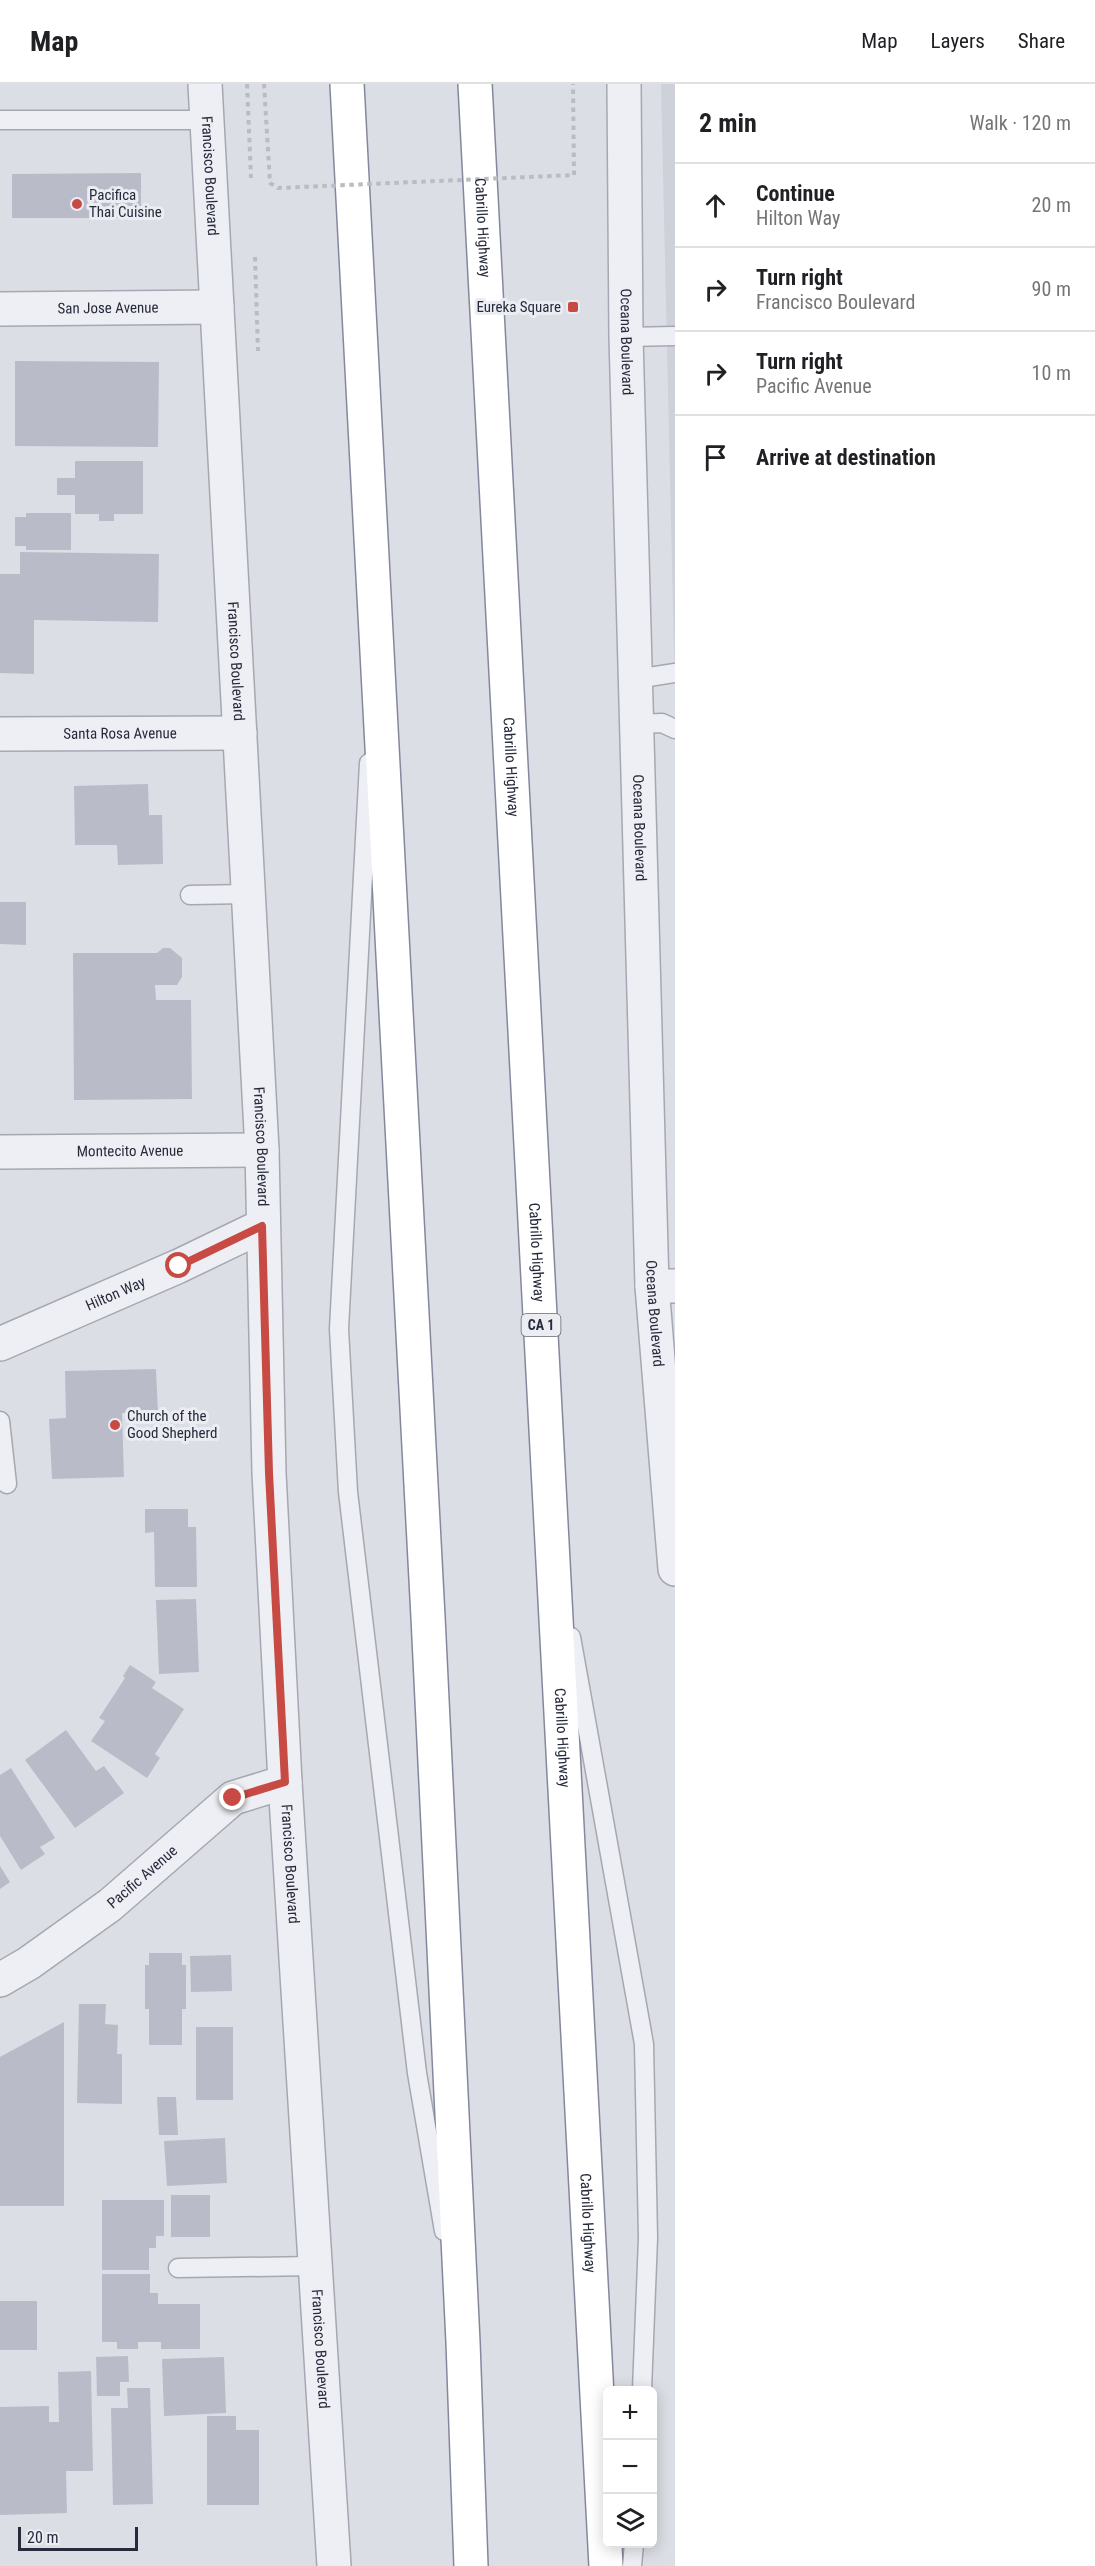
<!DOCTYPE html>
<html lang="en">
<head>
<meta charset="utf-8">
<style>
  :root { --surface:#fff; --page:#f6f6f6; --text:#202124; --muted:#757577; --line:#e0e0e0 }
  body { margin:0; font-family:"Roboto Condensed",sans-serif; background:var(--page); color:var(--text) }
  .controls { position:absolute; right:18px; bottom:18px; display:grid; overflow:hidden; border-radius:9px; box-shadow:0 3px 15px #0003 }
  .controls button { width:54px; height:54px; display:grid; place-items:center; padding:0; border:0; border-bottom:2px solid var(--line); background:var(--surface); color:var(--text); font:30px sans-serif }
  .scale { position:absolute; left:18px; bottom:15px; width:120px; box-sizing:border-box; padding-left:6px; border:3px solid #262a3b; border-top:0; font-size:16px; line-height:21px; white-space:nowrap; color:#262a3b; -webkit-text-stroke:4px #ebedf3; paint-order:stroke }
  .stop { position:absolute; width:18px; height:18px; margin:-14px; border:4px solid #c74b44; border-radius:50%; background:#fff }
  .stop.end { background:#c74b44; border-color:#fff; box-shadow:0 2px 6px #0008 }
  .list { margin:0; padding:0; list-style:none }
  h2 { display:flex; justify-content:space-between; align-items:center; height:78px; margin:0; padding:0 24px; font-size:26px }
  h2 small { font-size:20px; font-weight:400; color:var(--muted) }
  .list li { display:grid; grid-template-columns:39px 1fr auto; gap:18px; align-items:center; box-sizing:border-box; height:84px; padding:0 24px; border-top:2px solid var(--line) }
  .list b { display:block; font-size:22px; white-space:nowrap }
  .list p { margin:0; font-size:20px; white-space:nowrap; color:var(--muted) }
  .list em { font-size:20px; font-style:normal; color:var(--muted) }
  .icon { flex:none; width:33px; height:33px; fill:none; stroke:currentColor; stroke-width:2; stroke-linecap:round; stroke-linejoin:round }
  .map { position:relative; flex:none; width:675px; height:2482px; overflow:hidden }
  header { display:flex; align-items:center; gap:36px; box-sizing:border-box; height:84px; padding:0 30px; background:var(--surface); border-bottom:2px solid var(--line) }
  header strong { font-size:28px }
  nav { display:flex; gap:33px; margin-inline-start:auto; font-size:21px }
  main { display:flex }
  aside { flex:1; background:var(--surface) }
  .map>svg:first-child { display:block }
  .built { fill:#ced0da }
  .building { fill:#b9bcc8 }
  .lines { fill:none; stroke-linecap:round; stroke-linejoin:round }
  .service-casing { stroke:#a5a8b2; stroke-width:21 }
  .minor-casing { stroke:#a5a8b2; stroke-width:36 }
  .tertiary-casing { stroke:#a5a8b2; stroke-width:36 }
  .motorway-casing { stroke:#84889b; stroke-width:36 }
  .path { stroke:#babcc4; stroke-width:4; stroke-dasharray:4.5 4.5; stroke-linecap:butt }
  .service { stroke:#eeeff4; stroke-width:18 }
  .minor { stroke:#eeeff4; stroke-width:33 }
  .tertiary { stroke:#eeeff4; stroke-width:33 }
  .motorway { stroke:#fff; stroke-width:33 }
  .path-bridge { stroke:#babcc4; stroke-width:4; stroke-dasharray:4.5 4.5; stroke-linecap:butt }
  .route { stroke:#c74b44; stroke-width:8 }
  .poi-dot { fill:#c74b44; stroke:#ebedf3; stroke-width:2 }
  .labels { text-anchor:middle; dominant-baseline:central; stroke-width:6; stroke-linejoin:round; paint-order:stroke }
  .shield { fill:#ebedf3; stroke:#616472; stroke-width:1.5 }
  .shield-label { font-size:14px; font-weight:bold; fill:#262a3b }
  .street-label { font-size:15px; fill:#262a3b; stroke:#ebedf3 }
  .poi-label { font-size:15px; fill:#262a3b; stroke:#ebedf3; text-anchor:start }
</style>
</head>
<body>
<header>
<strong>Map</strong>
<nav><a>Map</a><a>Layers</a><a>Share</a></nav>
</header>
<main>
<div class="map">
<svg width="675" height="2482" viewBox="0 0 675 2482">
  <rect width="100%" height="100%" fill="#dcdee5"/>
  <path class="built" d="M661,0H675V588L674,567Z"/>
  <path class="building" d="M141,89V134H12V90Z
    M15,277L159,278L158,363L15,362Z
    M75,377H143V430H114V437H99V430H75V411H57V394H75Z
    M26,429H71V466H26V462H15V433H26Z
    M20,468L159,470L158,538L34,536V590L0,589V490H20Z
    M148,700L149,731H162L163,780L118,781L117,761H75L74,702Z
    M0,818H26V861L0,860Z
    M163,864H170L182,874V893L177,901H155L156,916H191L192,1015L74,1016L73,869H157Z
    M156,1285L158,1329H122L124,1393L52,1395L49,1335L66,1334L65,1287Z
    M145,1425H188V1443H196L197,1503H155L154,1448L145,1449Z
    M196,1515L199,1588L159,1590L156,1516Z
    M130,1581L156,1598L152,1604L184,1625L155,1670L160,1674L147,1694L91,1657L105,1637L99,1634L125,1594L123,1592Z
    M66,1646L96,1687L104,1682L124,1709L75,1744L25,1676Z
    M11,1684L55,1754L40,1763L45,1770L21,1786L0,1752V1691Z
    M0,1782L10,1798L0,1805Z
    M149,1869H182V1881H186V1925H182V1961H149V1925H145V1881H149Z
    M231,1871L232,1907L191,1908L190,1872Z
    M79,1920H106L105,1940L118,1941L117,1970H122V2020L77,2019Z
    M64,1938V2122H0V1973Z
    M196,1943H233V2016H196Z
    M157,2013H176L178,2051H159Z
    M225,2054L227,2099L167,2102L164,2057Z
    M171,2111H210V2153H171Z
    M102,2116H164V2152H156V2164H149V2186H102Z
    M102,2190H150V2209H158V2220H200V2265H161V2258H138V2265H117V2258H102Z
    M0,2217H37V2266H0Z
    M128,2272L129,2298H120V2312H97L96,2273Z
    M224,2273L226,2329L164,2332L162,2275Z
    M91,2287L93,2387H66L67,2429L0,2431V2323L49,2322V2338H59L58,2288Z
    M127,2304H150L153,2420L113,2421L111,2324H128Z
    M207,2332H236V2346H259V2421H207Z"/>
  <g class="lines">
    <defs>
      <path id="service" d="M0,36H207
        M626,253L675,252
        M636,595L675,589
        M637,640L662,639L675,645
        M369,679L339,1245L348,1408L417,1989L444,2147
        M190,811L248,810
        M0,1337L7,1400
        M571,1553L644,1960L648,2154L642,2306
        M178,2184L315,2182
        M632,2482L634,2460"/>
      <g id="minor">
        <path id="s1" d="M0,225L217,223"/>
        <path id="s2" d="M0,650L240,649"/>
        <path id="s3" d="M0,1068L262,1066"/>
        <path d="M652,1202H675"/>
        <path id="s4" d="M0,1260L179,1182L262,1142"/>
        <path id="s5" d="M0,1896L29,1879L110,1821L233,1714L285,1698"/>
      </g>
      <g id="tertiary">
        <path id="s6" d="M205,0L262,1066L269,1389L285,1698L334,2482"/>
        <path id="s7" d="M624,0L626,253L652,1202L675,1485"/>
      </g>
      <g id="motorway">
        <path d="M347,0L428,1533L463,2258L471,2482"/>
        <path id="s8" d="M475,0L606,2482"/>
      </g>
    </defs>
    <use href="#service" class="service-casing"/>
    <use href="#minor" class="minor-casing"/>
    <use href="#tertiary" class="tertiary-casing"/>
    <use href="#motorway" class="motorway-casing"/>
    <path class="path" d="M247,0L251,94
      M255,173L258,267"/>
    <use href="#service" class="service"/>
    <use href="#minor" class="minor"/>
    <use href="#tertiary" class="tertiary"/>
    <use href="#motorway" class="motorway"/>
    <path class="path-bridge" d="M264,0L270,99L278,104L574,91L573,0"/>
  </g>
  <g class="lines">
    <path class="route" d="M179,1182L262,1142L269,1389L285,1698L233,1714"/>
  </g>
  <g class="poi-dot">
    <circle cx="77" cy="120" r="6"/>
    <rect x="567" y="217" width="12" height="12" rx="3"/>
    <circle cx="115" cy="1341" r="6"/>
  </g>
  <g class="labels">
    <rect class="shield" x="521.5" y="1230" width="39" height="22" rx="4.5"/>
    <g class="shield-label">
      <text x="541" y="1241">CA 1</text>
    </g>
    <g class="street-label">
      <text stroke="none"><textPath href="#s6" startOffset="92">Francisco Boulevard</textPath></text>
      <text stroke="none"><textPath href="#s8" startOffset="144">Cabrillo Highway</textPath></text>
      <text stroke="none"><textPath href="#s1" startOffset="108">San Jose Avenue</textPath></text>
      <text stroke="none"><textPath href="#s7" startOffset="258">Oceana Boulevard</textPath></text>
      <text stroke="none"><textPath href="#s6" startOffset="578">Francisco Boulevard</textPath></text>
      <text stroke="none"><textPath href="#s2" startOffset="120">Santa Rosa Avenue</textPath></text>
      <text stroke="none"><textPath href="#s8" startOffset="684">Cabrillo Highway</textPath></text>
      <text stroke="none"><textPath href="#s7" startOffset="744">Oceana Boulevard</textPath></text>
      <text stroke="none"><textPath href="#s6" startOffset="1064">Francisco Boulevard</textPath></text>
      <text stroke="none"><textPath href="#s3" startOffset="130">Montecito Avenue</textPath></text>
      <text stroke="none"><textPath href="#s8" startOffset="1170">Cabrillo Highway</textPath></text>
      <text stroke="none"><textPath href="#s4" startOffset="126">Hilton Way</textPath></text>
      <text stroke="none"><textPath href="#s7" startOffset="1230">Oceana Boulevard</textPath></text>
      <text stroke="none"><textPath href="#s8" startOffset="1656">Cabrillo Highway</textPath></text>
      <text stroke="none"><textPath href="#s6" startOffset="1782">Francisco Boulevard</textPath></text>
      <text stroke="none"><textPath href="#s5" startOffset="176">Pacific Avenue</textPath></text>
      <text stroke="none"><textPath href="#s8" startOffset="2142">Cabrillo Highway</textPath></text>
      <text stroke="none"><textPath href="#s6" startOffset="2268">Francisco Boulevard</textPath></text>
    </g>
    <g class="poi-label">
      <text x="89" y="111">Pacifica<tspan x="89" dy="17">Thai Cuisine</tspan></text>
      <text x="561" y="223" text-anchor="end">Eureka Square</text>
      <text x="127" y="1332">Church of the<tspan x="127" dy="17">Good Shepherd</tspan></text>
    </g>
  </g>
</svg>
<div class="controls">
<button>+</button>
<button>−</button>
<button><svg class="icon" aria-label="layers" viewBox="0 0 24 24"><path d="M12 4l9 5-9 5-9-5zM3 14l9 5 9-5"/></svg></button>
</div>
<div class="scale">20 m</div>
<div class="stop" style="left:179px;top:1182px"></div>
<div class="stop end" style="left:233px;top:1714px"></div>
</div>
<aside>
<h2>2 min<small>Walk · 120 m</small></h2>
<ul class="list">
<li><svg class="icon" aria-label="ahead" viewBox="0 0 24 24"><path d="M12 20V5M6 11l6-6 6 6"/></svg><div><b>Continue</b><p>Hilton Way</p></div><em>20 m</em></li>
<li><svg class="icon" aria-label="right" viewBox="0 0 24 24"><path d="M7 20v-9h11M14 6l5 5-5 5"/></svg><div><b>Turn right</b><p>Francisco Boulevard</p></div><em>90 m</em></li>
<li><svg class="icon" aria-label="right" viewBox="0 0 24 24"><path d="M7 20v-9h11M14 6l5 5-5 5"/></svg><div><b>Turn right</b><p>Pacific Avenue</p></div><em>10 m</em></li>
<li><svg class="icon" aria-label="arrive" viewBox="0 0 24 24"><path d="M6 21V4h12l-3 4 3 4H6"/></svg><div><b>Arrive at destination</b></div></li>
</ul>
</aside>
</main>
</body>
</html>
